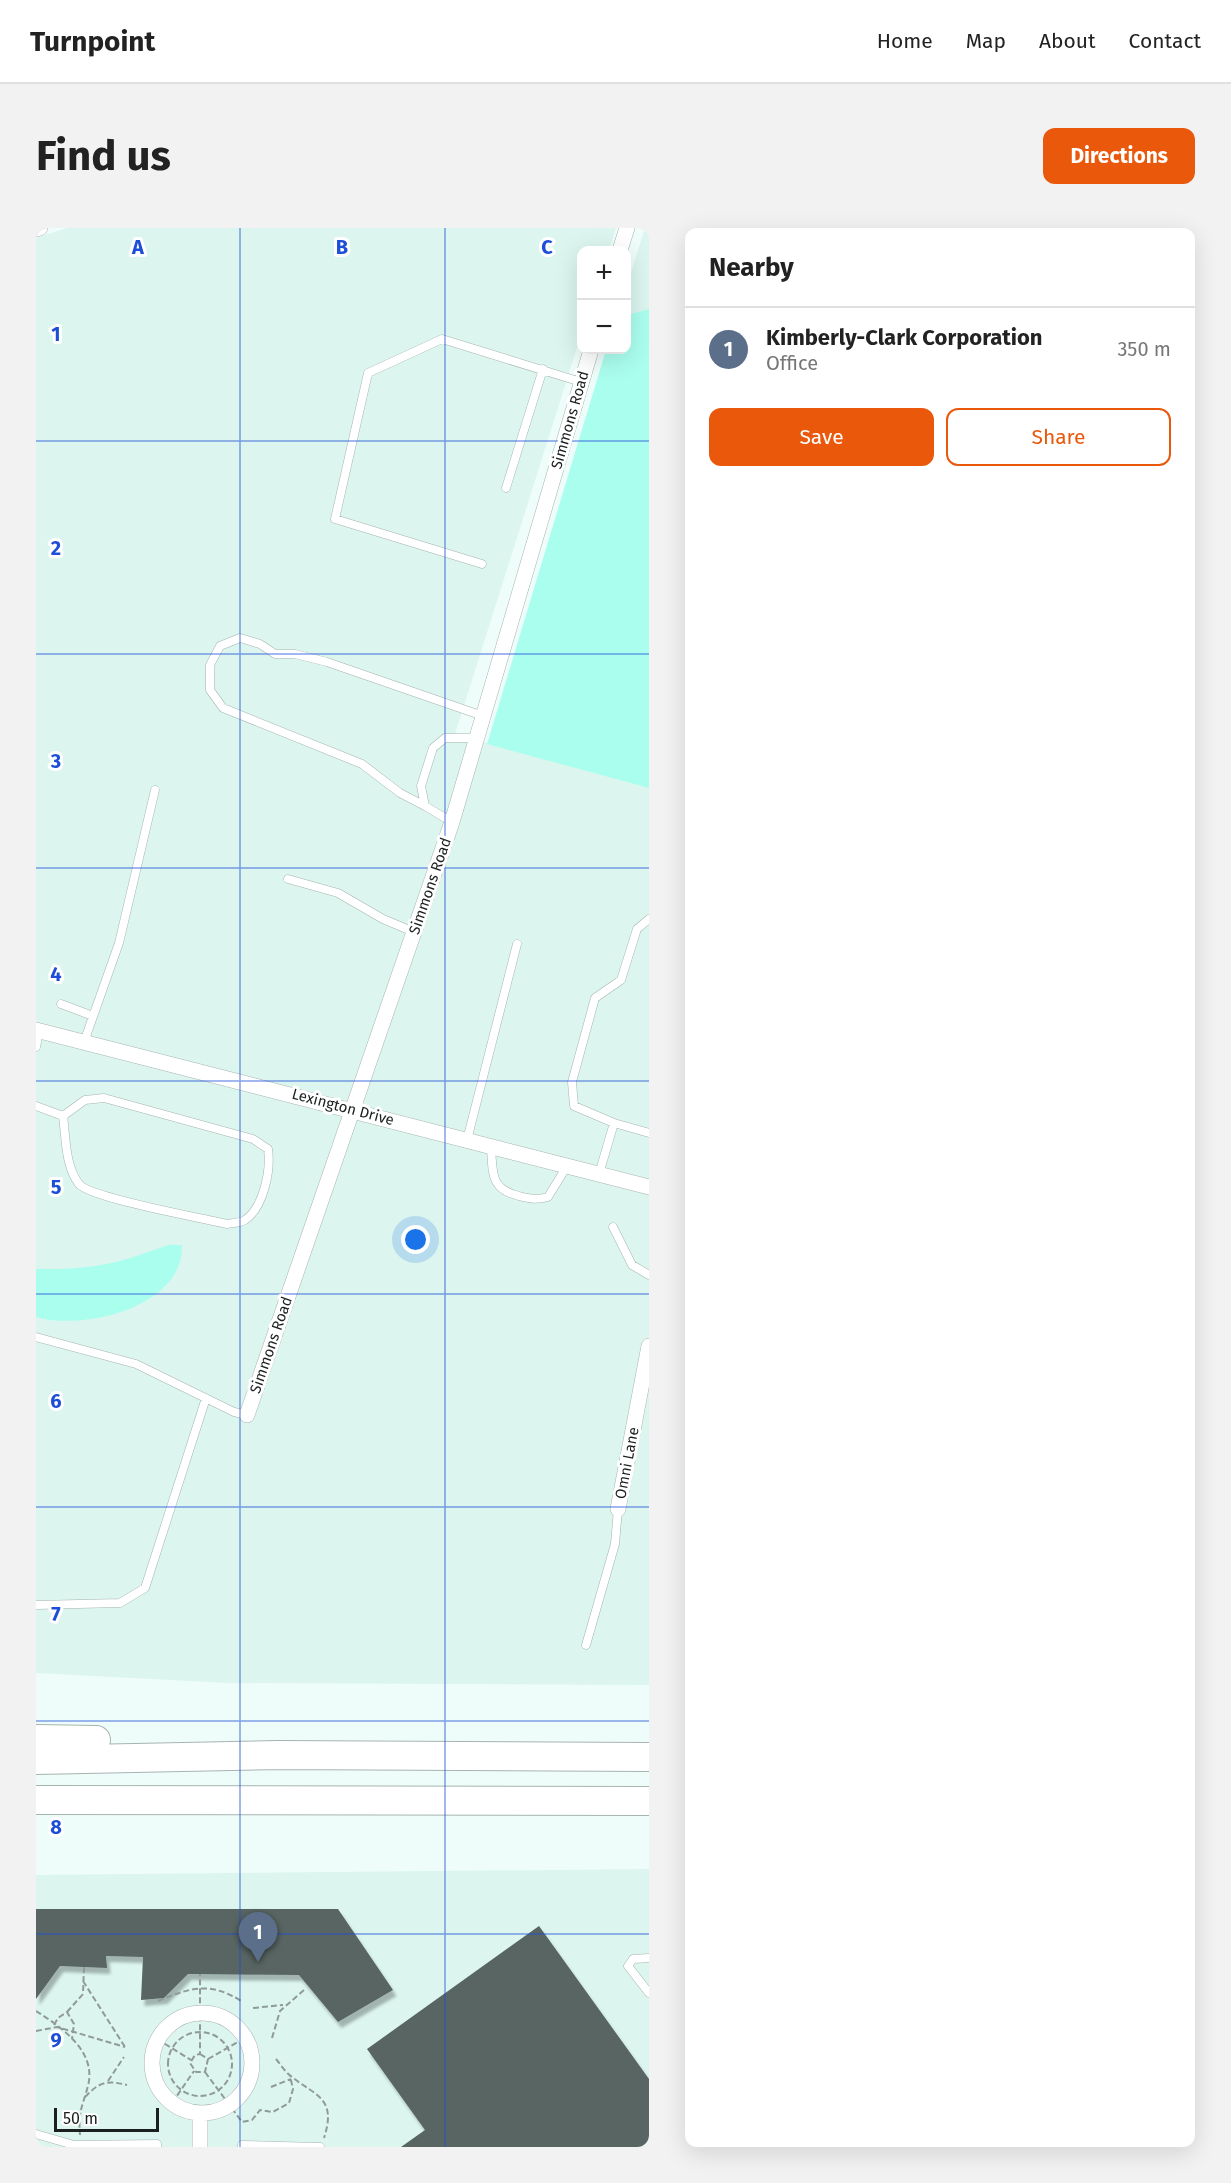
<!DOCTYPE html>
<html lang="en">
<head>
<meta charset="utf-8">
<style>
  :root { --surface:#fff; --page:#f2f2f2; --text:#222; --muted:#767676; --line:#e0e0e0; --accent:#ea580c }
  body { margin:0; font-family:"Fira Sans",sans-serif; background:var(--page); color:var(--text) }
  .controls { position:absolute; right:18px; top:18px; display:grid; overflow:hidden; border-radius:12px; box-shadow:0 6px 24px #0002 }
  .controls button { width:54px; height:54px; display:grid; place-items:center; padding:0; border:0; border-bottom:2px solid var(--line); background:var(--surface); color:var(--text); font:30px sans-serif }
  .scale { position:absolute; left:18px; bottom:15px; width:105px; box-sizing:border-box; padding-left:6px; border:3px solid #1b201f; border-top:0; font-size:16px; line-height:21px; white-space:nowrap; color:#1b201f; -webkit-text-stroke:4px #fff; paint-order:stroke }
  .you { position:absolute; left:380px; top:1012px; width:21px; height:21px; margin:-15px; border:4px solid #fff; border-radius:50%; background:#1a73e8; box-shadow:0 0 0 9px #1a73e833 }
  .badge { display:grid; place-items:center; width:39px; height:39px; border-radius:50%; background:var(--accent); color:#fff; font-size:20px; font-weight:700 }
  .pin { position:absolute; translate:-50% -50px; filter:drop-shadow(0 2px 3px #0008) }
  .pin::after { content:''; position:absolute; top:32px; width:21px; height:18px; background:inherit; clip-path:polygon(0 0,100% 0,50% 100%) }
  .list { margin:0; padding:0; list-style:none }
  h2 { display:flex; justify-content:space-between; align-items:center; height:78px; margin:0; padding:0 24px; font-size:26px }
  h2 small { font-size:20px; font-weight:400; color:var(--muted) }
  .list li { display:grid; grid-template-columns:39px 1fr auto; gap:18px; align-items:center; box-sizing:border-box; height:84px; padding:0 24px; border-top:2px solid var(--line) }
  .list b { display:block; font-size:22px; white-space:nowrap }
  .list p { margin:0; font-size:20px; white-space:nowrap; color:var(--muted) }
  .list em { font-size:20px; font-style:normal; color:var(--muted) }
  .actions { display:flex; gap:12px; padding:18px 24px }
  .actions a { flex:1; padding:14px 0; border:2px solid var(--accent); border-radius:12px; text-align:center; font-size:21px; color:var(--accent) }
  .actions .main { background:var(--accent); color:#fff }
  .map { position:relative; flex:none; width:613px; height:1919px; overflow:hidden; border-radius:12px }
  header { display:flex; align-items:center; gap:36px; box-sizing:border-box; height:84px; padding:0 30px; background:var(--surface); border-bottom:2px solid var(--line) }
  header strong { font-size:28px }
  nav { display:flex; gap:33px; margin-inline-start:auto; font-size:21px }
  .intro { display:flex; align-items:center; justify-content:space-between; box-sizing:border-box; height:144px; padding:0 36px }
  h1 { margin:0; font-size:42px }
  .button { padding:15px 27px; border-radius:12px; background:var(--accent); color:#fff; font-size:21px; font-weight:700 }
  main { display:flex; gap:36px; padding:0 36px }
  aside { flex:1; background:var(--surface); border-radius:12px; box-shadow:0 6px 24px #0002 }
  .map>svg:first-child { display:block }
  .built { fill:#dcf5ef }
  .green { fill:#aafeee }
  .building { fill:#586562; filter:url(#shadow) }
  .lines { fill:none; stroke-linecap:round; stroke-linejoin:round }
  .service-casing { stroke:#a6b4b1; stroke-width:9 }
  .minor-casing { stroke:#a6b4b1; stroke-width:16 }
  .motorway-casing { stroke:#a6b4b1; stroke-width:30 }
  .path { stroke:#909a98; stroke-width:2; stroke-dasharray:6 3; stroke-linecap:butt }
  .service { stroke:#fff; stroke-width:8 }
  .minor { stroke:#fff; stroke-width:15 }
  .motorway { stroke:#fff; stroke-width:28 }
  .grid { fill:none; stroke:#1d4ed8; stroke-width:1.5; stroke-opacity:0.55 }
  .labels { text-anchor:middle; dominant-baseline:central; stroke-width:6; stroke-linejoin:round; paint-order:stroke }
  .street-label { font-size:15px; fill:#1b201f; stroke:#fff }
  .grid-label { font-size:20px; text-anchor:middle; font-weight:bold; fill:#1d4ed8; stroke:#fff; stroke-width:6; stroke-linejoin:round; paint-order:stroke }
</style>
</head>
<body>
<header>
<strong>Turnpoint</strong>
<nav><a>Home</a><a>Map</a><a>About</a><a>Contact</a></nav>
</header>
<div class="intro"><h1>Find us</h1><a class="button">Directions</a></div>
<main>
<div class="map">
<svg width="613" height="1919" viewBox="0 0 613 1919">
  <defs>
    <filter id="shadow"><feDropShadow dx="3.5" dy="6" stdDeviation="1.5" flood-color="#0004"/></filter>
  </defs>
  <rect width="100%" height="100%" fill="#eefdfa"/>
  <path class="built" d="M31,0H580L573,22H546L545,107L419,506L613,560V1457L193,1455L0,1445V10Z
    M609,0H613V81L591,87V57Z
    M613,1641V1919H0V1647Z"/>
  <path class="green" d="M613,81V560L451,516L570,122H590L591,87Z
    M132,1017H146C148,1079 48,1103 0,1089V1041C55,1042 81,1036 132,1017Z"/>
  <path class="building" d="M0,1681H302L357,1762L302,1794L263,1747L152,1746L128,1770L105,1772L107,1729L70,1728L71,1740L24,1738L0,1771Z
    M503,1698L613,1851V1919H365L389,1902L331,1821Z"/>
  <g class="lines">
    <defs>
      <path id="service" d="M470,260L507,141
        M446,336L299,291L332,145L406,111L545,154
        M389,578L364,565L326,536L187,480L174,462V437L184,418L204,410L224,416L239,426H259L291,434L447,488
        M416,594L389,578L385,558L397,520L409,510H440
        M252,651L302,665L347,691L378,704
        M25,776L57,788
        M48,814L83,715L119,562
        M0,819L3,803
        M68,870L217,911L232,921C235,942 228,979 209,992C205,995 196,995 191,996C166,990 54,970 43,956C29,938 30,910 27,888L49,872Z
        M0,878L27,888
        M578,895L538,878L536,854L559,770L585,752L601,701L613,691
        M431,912L481,716
        M455,920C457,945 454,961 483,968C494,971 501,972 512,969L531,938
        M563,946L578,895L613,905
        M577,999L596,1037L613,1047
        M0,1109L100,1136L198,1184L211,1187
        M0,1377L84,1375L109,1360L170,1170
        M550,1417L579,1316L582,1281
        M613,1730L597,1731L592,1738L613,1765
        M0,1906L38,1917L121,1916V1919
        M206,1919V1917L284,1919"/>
      <path id="minor" d="M0,1L4,0
        M584,22L591,0
        M0,802L613,959
        M211,1187L416,594L555,122
        M582,1281L613,1118
        M116 1835a50 50 0 1 1 100 0a50 50 0 1 1-100 0Z
        M164,1919V1886"/>
      <path id="motorway" d="M0,1511L60,1512
        M0,1532L242,1527L613,1529
        M0,1572L613,1573"/>
    </defs>
    <use href="#service" class="service-casing"/>
    <use href="#minor" class="minor-casing"/>
    <use href="#motorway" class="motorway-casing"/>
    <path class="path" d="M47,1753L89,1819
      M122,1773C153,1760 174,1753 205,1773
      M217,1780L247,1777
      M0,1783C25,1799 61,1823 52,1858C46,1880 42,1883 44,1907
      M31,1784L47,1766L48,1739
      M18,1797L22,1790L31,1784L38,1796L36,1811
      M0,1803L21,1799L89,1819
      M132 1836a32 32 0 1 1 64 0a32 32 0 1 1-64 0Z
      M236,1810L244,1783L268,1762
      M121,1811L155,1832
      M164,1826L172,1831L169,1844H160L154,1835L159,1827L164,1826V1746
      M172,1831L209,1810
      M240,1831C245,1837 249,1844 256,1849C280,1868 301,1870 288,1910
      M169,1844L206,1894L216,1892L224,1882L237,1884L253,1875L257,1861L254,1848
      M72,1853L88,1829
      M235,1859L255,1851
      M49,1869C63,1854 71,1852 91,1857
      M136,1875L158,1843"/>
    <use href="#service" class="service"/>
    <use href="#minor" class="minor"/>
    <use href="#motorway" class="motorway"/>
  </g>
  <path class="grid" d="M204,0V1919M409,0V1919M0,213H613M0,426H613M0,640H613M0,853H613M0,1066H613M0,1279H613M0,1493H613M0,1706H613"/>
  <g class="labels">
    <g class="street-label">
      <text transform="translate(534 192) rotate(-74)">Simmons Road</text>
      <text transform="translate(394 658) rotate(-71)">Simmons Road</text>
      <text transform="translate(307 879) rotate(15)">Lexington Drive</text>
      <text transform="translate(235 1117) rotate(-71)">Simmons Road</text>
      <text transform="translate(591 1235) rotate(-79)">Omni Lane</text>
    </g>
  </g>
  <g class="grid-label">
    <text x="102" y="26">A</text>
    <text x="306" y="26">B</text>
    <text x="511" y="26">C</text>
    <text x="20" y="113">1</text>
    <text x="20" y="327">2</text>
    <text x="20" y="540">3</text>
    <text x="20" y="753">4</text>
    <text x="20" y="966">5</text>
    <text x="20" y="1180">6</text>
    <text x="20" y="1393">7</text>
    <text x="20" y="1606">8</text>
    <text x="20" y="1819">9</text>
  </g>
</svg>
<div class="controls">
<button>+</button>
<button>−</button>
</div>
<div class="scale">50 m</div>
<div class="you"></div>
<div class="pin badge" style="left:222px;top:1734px;background:#5c6f8a">1</div>
</div>
<aside>
<h2>Nearby<small></small></h2>
<ul class="list">
<li><span class="badge" style="background:#5c6f8a">1</span><div><b>Kimberly-Clark Corporation</b><p>Office</p></div><em>350 m</em></li>
</ul>
<div class="actions"><a class="main">Save</a><a>Share</a></div>
</aside>
</main>
</body>
</html>
